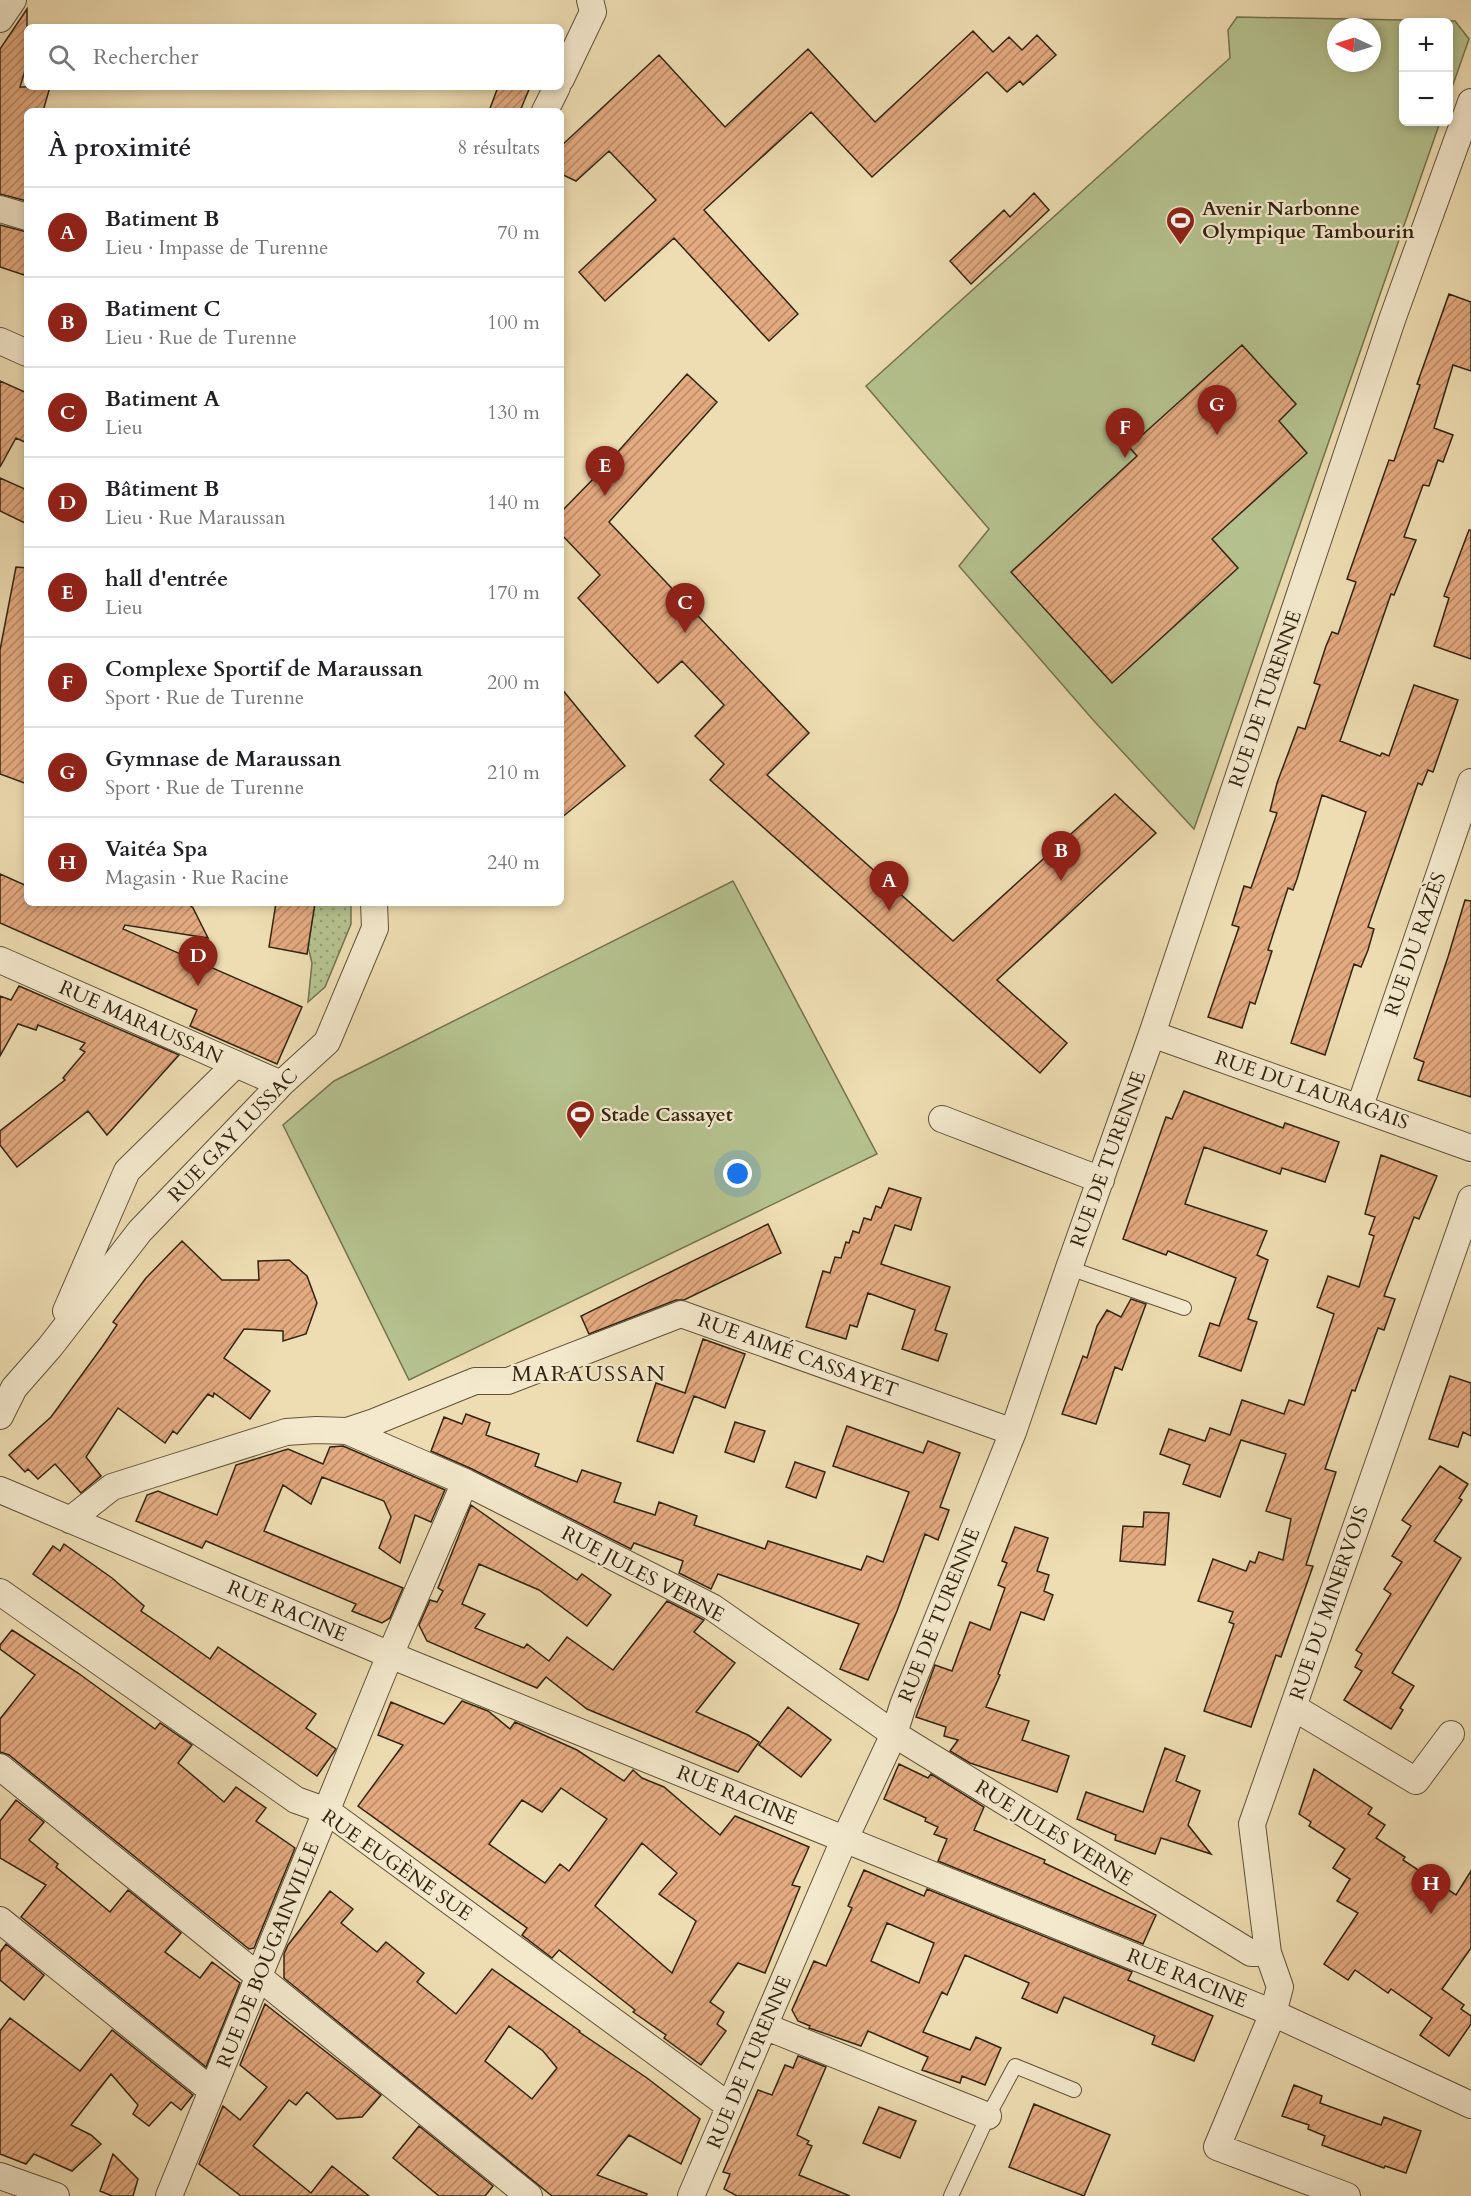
<!DOCTYPE html>
<html lang="fr">
<head>
<meta charset="utf-8">
<style>
  :root { --surface:#fff; --page:#f6f6f6; --text:#202124; --muted:#757577; --line:#e0e0e0; --accent:#8f2418 }
  body { margin:0; font-family:Cardo,serif; background:var(--page); color:var(--text) }
  .controls { position:absolute; right:18px; top:18px; display:grid; overflow:hidden; border-radius:9px; box-shadow:0 3px 9px #0003 }
  .controls button { width:54px; height:54px; display:grid; place-items:center; padding:0; border:0; border-bottom:2px solid var(--line); background:var(--surface); color:var(--text); font:30px sans-serif }
  .compass { position:absolute; left:1327px; top:18px; width:54px; height:54px; border-radius:50%; background:var(--surface); box-shadow:0 3px 9px #0003; rotate:274deg }
  .you { position:absolute; left:738px; top:1174px; width:21px; height:21px; margin:-15px; border:4px solid #fff; border-radius:50%; background:#1a73e8; box-shadow:0 0 0 9px #1a73e833 }
  .badge { display:grid; place-items:center; width:39px; height:39px; border-radius:50%; background:var(--accent); color:#fff; font-size:20px; font-weight:700 }
  .pin { position:absolute; translate:-50% -50px; filter:drop-shadow(0 2px 3px #0008) }
  .pin::after { content:''; position:absolute; top:32px; width:21px; height:18px; background:inherit; clip-path:polygon(0 0,100% 0,50% 100%) }
  .list { margin:0; padding:0; list-style:none }
  h2 { display:flex; justify-content:space-between; align-items:center; height:78px; margin:0; padding:0 24px; font-size:26px }
  h2 small { font-size:20px; font-weight:400; color:var(--muted) }
  .list li { display:grid; grid-template-columns:39px 1fr auto; gap:18px; align-items:center; box-sizing:border-box; height:90px; padding:0 24px; border-top:2px solid var(--line) }
  .list b { display:block; font-size:22px; white-space:nowrap }
  .list p { margin:0; font-size:20px; white-space:nowrap; color:var(--muted) }
  .list em { font-size:20px; font-style:normal; color:var(--muted) }
  .icon { flex:none; width:33px; height:33px; fill:none; stroke:currentColor; stroke-width:2; stroke-linecap:round; stroke-linejoin:round }
  .map { position:relative; flex:none; width:1471px; height:2196px; overflow:hidden }
  .search { position:absolute; background:var(--surface); box-shadow:0 3px 9px #0003; left:24px; top:24px; width:540px; height:66px; display:flex; align-items:center; gap:15px; box-sizing:border-box; padding:0 21px; border-radius:9px; color:var(--muted); font-size:22px }
  .panel { position:absolute; background:var(--surface); box-shadow:0 3px 9px #0003; left:24px; top:108px; width:540px; height:798px; border-radius:9px }
  .map>svg:first-child { display:block }
  .grass { fill:url(#grass-dots); stroke:#747350; stroke-width:1.5 }
  .pitch { fill:#b5c28f; stroke:#747350; stroke-width:1.5; fill-rule:evenodd }
  .building { fill:url(#building-hatch); stroke:#322412; stroke-width:1.5; fill-rule:evenodd }
  .lines { fill:none; stroke-linecap:round; stroke-linejoin:round }
  .service-casing { stroke:#61523a; stroke-width:16 }
  .minor-casing { stroke:#61523a; stroke-width:28 }
  .service { stroke:#f4e9cd; stroke-width:14 }
  .minor { stroke:#f4e9cd; stroke-width:26 }
  .labels { text-anchor:middle; dominant-baseline:central; stroke-width:4.5; stroke-linejoin:round; paint-order:stroke }
  .poi-label { font-size:20px; font-weight:bold; fill:#322412; stroke:#f4e9cd; text-anchor:start }
  .street-label { font-size:20px; fill:#322412; stroke:#f4e9cd }
  .quarter-label { font-size:22px; letter-spacing:1.5px; fill:#322412; stroke:#f4e9cd }
</style>
</head>
<body>
<div class="map">
<svg width="1471" height="2196" viewBox="0 0 1471 2196">
  <defs>
    <pattern id="grass-dots" width="8" height="8" patternUnits="userSpaceOnUse" patternTransform="scale(1.5)"><rect width="8" height="8" fill="#b5c28f"/><path d="M2 2h.1M6 6h.1" fill="none" stroke="#949d73" stroke-width="1.8" stroke-linecap="round"/></pattern>
    <pattern id="building-hatch" width="6" height="6" patternUnits="userSpaceOnUse" patternTransform="scale(1.5)"><rect width="6" height="6" fill="#e4aa80"/><path d="M-1 1l2-2M0 6l6-6M5 7l2-2" fill="none" stroke="#b98a67"/></pattern>
  </defs>
  <rect width="100%" height="100%" fill="#eeddb2"/>
  <filter id="stains"><feTurbulence type="fractalNoise" baseFrequency=".00333" numOctaves="4"/><feColorMatrix values="0 0 0 0 .2 0 0 0 0 .09 0 0 0 0 .02 0 0 0 .5 -.17"/></filter>
  <radialGradient id="worn" r=".72"><stop offset=".6" stop-color="#630" stop-opacity="0"/><stop offset="1" stop-color="#630" stop-opacity=".3"/></radialGradient>
  <path class="grass" d="M315,903H351V924L325,987L308,1002L312,963L308,947Z"/>
  <path class="pitch" d="M1237,17L1455,21L1469,39L1449,96L1448,22H1404V122H1440L1194,829L1094,721L959,566L989,529L866,386L1230,58L1228,30ZM1336,27H1372V63H1336Z
    M733,881L877,1154L409,1380L283,1125L334,1081Z"/>
  <path class="building" d="M27,9V64L20,87H50L43,111H27V201L0,194V49Z
    M973,31L993,52L1009,37L1022,50L1037,35L1056,55L1023,85L1020,81L1007,92L987,72L872,177L811,112L704,210L798,314L769,341L674,238L605,301L579,272L656,200L609,151L576,181L561,174V146L659,55L725,127L808,49L875,122Z
    M498,87H530L520,111H489Z
    M1034,193L1049,210L971,284L950,261L1004,210L1010,217Z
    M0,225L27,232V276L0,267Z
    M1449,294L1471,302V371L1453,365L1434,428L1453,435L1443,462L1438,460L1429,486L1423,485L1404,537L1416,540L1394,595L1391,594L1340,741L1380,756L1382,753L1389,756L1414,685L1458,700L1433,772L1428,770L1422,785L1418,783L1368,927L1374,929L1368,950L1361,967L1354,964L1325,1055L1291,1043L1366,812L1322,795L1297,879L1293,890L1288,888L1268,950L1272,951L1255,1004L1250,1002L1242,1028L1208,1017L1239,927L1232,925L1244,886L1251,888L1277,813L1270,811L1277,783L1298,727L1305,729L1320,685L1314,683L1326,646L1332,632L1338,634L1356,582L1347,579L1389,460L1394,461L1420,385L1417,384Z
    M1242,345L1296,404L1279,421L1307,453L1212,539L1238,568L1112,683L1011,572L1137,456L1129,447Z
    M687,374L717,402L609,522L809,733L767,775L953,941L1115,794L1156,833L997,980L1067,1043L1040,1073L710,780L724,764L695,736L724,705L682,661L658,683L578,598L600,575L561,534V512L599,473Z
    M0,381L27,393V443L16,438L0,467Z
    M0,478L27,490V524L0,511Z
    M1469,530H1471V659L1434,646L1449,598L1444,596Z
    M16,567L27,568V784L0,774V650Z
    M561,688L625,766L561,818Z
    M0,874L27,886V903H188L193,908L208,938L125,925L123,929L302,1007L277,1064L190,1026L197,1010L0,923Z
    M1465,900L1471,901V1097L1418,1080L1424,1062L1414,1058L1448,957Z
    M276,903H315L307,954L269,947Z
    M19,986L179,1055L107,1135L88,1111L17,1167L0,1145V1131L65,1080L63,1078L85,1052L80,1049L85,1043L38,1025L36,1030L18,1024L0,1056V996L11,1000Z
    M1184,1091L1283,1128L1285,1123L1339,1142L1325,1182L1282,1168L1280,1174L1204,1147L1185,1204L1267,1231L1257,1255L1268,1260L1248,1319L1257,1322L1241,1371L1199,1356L1210,1323L1219,1326L1236,1278L1168,1251L1166,1255L1123,1239L1166,1117L1172,1119Z
    M1381,1155L1437,1176L1419,1219L1414,1217L1384,1296L1395,1299L1384,1330L1378,1328L1355,1391L1352,1390L1325,1469L1336,1472L1306,1565L1313,1566L1281,1657L1276,1655L1251,1727L1204,1711L1234,1624L1229,1622L1233,1612L1198,1601L1213,1559L1246,1571L1250,1561L1255,1563L1259,1552L1283,1560L1291,1519L1266,1511L1286,1454L1241,1440L1220,1497L1183,1484L1190,1465L1160,1454L1169,1429L1205,1441L1210,1428L1230,1435L1242,1400L1284,1414L1289,1400L1304,1405L1334,1314L1317,1307L1328,1276L1359,1287L1374,1236L1369,1234L1375,1217L1365,1214Z
    M889,1188L921,1198L911,1230L895,1225L881,1264L950,1287L935,1330L947,1334L938,1361L902,1349L915,1310L868,1293L857,1327L850,1325L846,1339L806,1327L823,1271L830,1273L835,1257L841,1258L846,1242L849,1243L853,1231L859,1233L864,1218L871,1220L876,1206L881,1208Z
    M768,1224L781,1253L684,1300H676L589,1334L581,1316Z
    M182,1241L222,1280H259L258,1261L289,1260L307,1276L317,1303L306,1334L283,1341V1331L244,1329L224,1358L270,1391L250,1419L214,1393L213,1397L208,1394L177,1434L173,1431L165,1443L118,1408L86,1457L101,1476L81,1493L55,1464L38,1479L28,1469L25,1472L9,1455L51,1417L102,1347L117,1325L113,1322L146,1278Z
    M1131,1299L1146,1304L1122,1370L1115,1367L1096,1424L1062,1414L1083,1356L1087,1358L1097,1326L1107,1310L1121,1317Z
    M703,1339L745,1354L725,1408L694,1396L673,1453L637,1441L656,1383L685,1393Z
    M1450,1376L1471,1383V1436L1463,1432L1458,1447L1429,1439Z
    M466,1414L490,1423L486,1435L539,1454L535,1466L577,1482L582,1470L621,1483L614,1502L655,1515L659,1502L697,1516L694,1525L765,1549L768,1541L861,1570L867,1556L883,1562L909,1492L833,1466L847,1426L923,1453L928,1441L960,1453L940,1507L949,1510L938,1540L925,1534L897,1611L868,1680L840,1669L859,1624L718,1574L711,1589L679,1573L683,1561L634,1543L631,1549L472,1469L431,1451L444,1417L462,1424Z
    M735,1422L765,1431L754,1462L725,1452Z
    M343,1446L445,1490L431,1522L415,1515L400,1563L379,1548L391,1517L384,1501L322,1477L311,1504L283,1485L264,1531L403,1588L390,1618L382,1623L352,1611L356,1604L206,1541L202,1548L136,1521L147,1495L158,1491L217,1515L236,1465L288,1449L323,1464L330,1447Z
    M795,1462L825,1472L816,1498L786,1487Z
    M1440,1466L1468,1484L1459,1498L1462,1500L1434,1541L1461,1558L1392,1673L1414,1686L1400,1708L1403,1710L1391,1729L1344,1700L1362,1671L1355,1667L1362,1654L1356,1650L1391,1594L1384,1589L1402,1562L1392,1556L1411,1526L1402,1520Z
    M471,1505L577,1580L582,1574L611,1595L587,1626L539,1590L479,1564L462,1604L485,1614L475,1628L524,1648L527,1644L549,1661L567,1637L613,1670L667,1601L704,1620L694,1632L735,1663L696,1712L748,1735L759,1742L738,1772L587,1709L546,1677L537,1688L427,1641L419,1625L430,1600L437,1602L443,1591L438,1588Z
    M1144,1512L1169,1513L1165,1565L1120,1561L1123,1526L1143,1527Z
    M1015,1527L1048,1538L1037,1571L1049,1575L1044,1591L1053,1595L1044,1620L1021,1612L998,1674L1000,1675L986,1707L1029,1721L1022,1740L1069,1756L1057,1792L970,1763L950,1751L958,1740L944,1736L946,1727L916,1717L935,1665L952,1671L970,1622L990,1630L1005,1588L998,1585L1007,1563L1002,1561Z
    M64,1544L112,1578L144,1606L141,1611L176,1635L210,1659L218,1647L316,1714L306,1728L336,1749L317,1776L33,1574L53,1546L60,1551Z
    M12,1630L78,1673L155,1729L160,1723L192,1745L178,1763L224,1802L236,1787L266,1808L256,1821L295,1848L254,1948L249,1949L9,1755L0,1752V1719L35,1675L0,1649V1645Z
    M462,1701L488,1711L510,1729L515,1722L577,1750L624,1781L633,1770L642,1778L664,1787L720,1835L735,1816L809,1847L792,1885L800,1887L765,1973L738,1963L710,2002L724,2012L717,2024L726,2031L701,2065L664,2038L666,2035L633,2012L635,2010L559,1950L552,1958L522,1935L527,1928L358,1806L403,1745L378,1735L391,1702L444,1724ZM561,1788L607,1819L569,1871L560,1864L545,1883L489,1844L522,1800L542,1812ZM642,1843L677,1873L659,1894L696,1921L672,1973L595,1906Z
    M788,1707L831,1740L801,1777L759,1745Z
    M1165,1748L1185,1756L1176,1781L1200,1791L1188,1825L1211,1854L1161,1838L1155,1854L1115,1840L1116,1835L1077,1819L1086,1792L1143,1812Z
    M899,1764L928,1778L931,1774L984,1807L974,1830L1045,1860L1044,1863L1156,1915L1143,1944L938,1861L947,1839L934,1834L938,1827L925,1821L926,1818L884,1799Z
    M1314,1769L1372,1808L1368,1814L1385,1825L1376,1838L1405,1857L1403,1860L1456,1895L1471,1871V1948L1442,1989L1464,2005L1461,2009L1471,2016V2024L1449,2056L1420,2035L1432,2018L1391,1989L1388,1993L1355,1970L1348,1980L1324,1964L1358,1913L1337,1901L1350,1879L1333,1868L1345,1849L1309,1826L1311,1822L1299,1814Z
    M16,1800L44,1822L29,1840L58,1864L56,1867L110,1912L128,1890L181,1933L165,1952L200,1978L212,1962L240,1983L206,2067L21,1917L46,1885L0,1858V1821Z
    M864,1870L924,1896L927,1889L1132,1972L1128,1980L1213,2016L1194,2061L1152,2044L1155,2036L1064,1997L1057,2013L1022,1998L1029,1983L965,1955L947,1995L942,1992L923,2032L970,2050L976,2037L1001,2048L985,2085L962,2076L960,2083L922,2070L928,2057L868,2031L861,2046L809,2028L810,2026L798,2021L792,2010L814,1961L826,1966L852,1908L848,1906ZM887,1923L934,1943L919,1983L871,1961Z
    M330,1891L353,1909L341,1923L377,1952L386,1942L424,1973L417,1982L456,2014L492,1969L580,2031L579,2032L647,2078L700,2119L681,2164L629,2135L597,2175L647,2194L646,2196H552L284,1978V1954L288,1945ZM509,2026L543,2051L557,2068L532,2099L485,2061Z
    M6,1944L44,1975L24,2000L0,1980V1952Z
    M265,2004L381,2095L362,2117L337,2119L307,2092L296,2105L289,2100L253,2146L311,2193L332,2166L369,2196H241L199,2164L223,2106L240,2120L267,2087L240,2065Z
    M10,2018L80,2071L112,2030L193,2095L181,2110L171,2102L149,2126L133,2114L138,2105L111,2074L71,2125L91,2135L101,2144L72,2171L34,2154L26,2164L0,2154V2031Z
    M798,2056L826,2067L797,2135L809,2141L807,2144L812,2146L799,2175L850,2196H737L724,2189L730,2174L723,2172L758,2090L772,2095L785,2065L793,2068Z
    M1294,2085L1322,2096L1320,2103L1381,2125L1384,2117L1421,2131L1406,2173L1385,2166L1384,2168L1322,2145L1325,2136L1308,2129L1309,2125L1282,2116Z
    M1034,2104L1110,2135L1084,2196L1009,2167Z
    M879,2107L916,2121L900,2158L863,2143Z
    M419,2126L493,2186L485,2196H439L393,2158Z
    M113,2154L138,2179L133,2196H112L100,2191Z"/>
  <g class="lines">
    <defs>
      <path id="service" d="M1069,1268L1184,1308
        M951,2196L988,2116L1015,2066L1074,2090"/>
      <path id="minor" d="M0,19L13,0
        M561,79L593,12L590,0
        M545,111L557,87
        M0,209L27,217
        M0,341L27,353
        M0,960L281,1084
        M1152,1034L1471,1148
        M1360,1106L1471,782
        M942,1119L1101,1180
        M66,1311L127,1171L236,1064
        M0,1416L14,1388L50,1347L140,1231L281,1084L327,1042L375,928L374,903
        M347,1431L374,1422L475,1381H508L681,1314L1013,1432
        M0,1490L390,1655L1273,2013L1471,2105
        M70,1520L112,1487L286,1432L316,1430L347,1431L465,1482L712,1607L894,1734L1251,1953H1268
        M0,1592L296,1800L327,1811L729,2106
        M1293,1707L1416,1781L1451,1734
        M0,1767L529,2196
        M0,1920L212,2091
        M764,2026L988,2116
        M0,2176L56,2196
        M169,2196L390,1655L465,1482
        M691,2196L841,1847L894,1734L903,1705L1013,1432L1069,1268L1152,1034L1393,317L1471,102
        M1347,2196L1217,2147L1273,2013L1280,1987L1268,1953L1252,1824L1471,1199"/>
    </defs>
    <use href="#service" class="service-casing"/>
    <use href="#minor" class="minor-casing"/>
    <use href="#service" class="service"/>
    <use href="#minor" class="minor"/>
  </g>
  <defs>
    <symbol id="stadium-pin" viewBox="-11 -11 22 30"><path d="M0 17L-7.5 6A9.5 9.5 0 1 1 7.5 6Z" fill="#8f2418" stroke="#f4e9cd"/><path d="M0-5a6.5 5 0 1 0 0 10a6.5 5 0 1 0 0-10ZM-3.5-1.8h7v3.6h-7Z" fill="#fff"/></symbol>
  </defs>
  <g fill-rule="evenodd">
    <use href="#stadium-pin" x="1164" y="204" width="33" height="45"/>
    <use href="#stadium-pin" x="564" y="1098" width="33" height="45"/>
  </g>
  <g class="labels">
    <g class="poi-label">
      <text x="1202" y="208">Avenir Narbonne<tspan x="1202" dy="23">Olympique Tambourin</tspan></text>
      <text x="601" y="1114">Stade Cassayet</text>
    </g>
    <g class="street-label">
      <text transform="translate(1265 699) rotate(-71)">RUE DE TURENNE</text>
      <text transform="translate(1415 944) rotate(-71)">RUE DU RAZÈS</text>
      <text transform="translate(141 1022) rotate(24)">RUE MARAUSSAN</text>
      <text transform="translate(1312 1090) rotate(19)">RUE DU LAURAGAIS</text>
      <text transform="translate(233 1135) rotate(-46)">RUE GAY LUSSAC</text>
      <text transform="translate(1108 1159) rotate(-70)">RUE DE TURENNE</text>
      <text transform="translate(798 1355) rotate(20)">RUE AIMÉ CASSAYET</text>
      <text transform="translate(643 1574) rotate(28)">RUE JULES VERNE</text>
      <text transform="translate(1329 1603) rotate(-71)">RUE DU MINERVOIS</text>
      <text transform="translate(287 1611) rotate(23)">RUE RACINE</text>
      <text transform="translate(939 1615) rotate(-68)">RUE DE TURENNE</text>
      <text transform="translate(737 1795) rotate(22)">RUE RACINE</text>
      <text transform="translate(1054 1833) rotate(32)">RUE JULES VERNE</text>
      <text transform="translate(397 1865) rotate(35)">RUE EUGÈNE SUE</text>
      <text transform="translate(268 1955) rotate(-68)">RUE DE BOUGAINVILLE</text>
      <text transform="translate(1187 1978) rotate(22)">RUE RACINE</text>
      <text transform="translate(749 2062) rotate(-67)">RUE DE TURENNE</text>
    </g>
    <g class="quarter-label">
      <text x="589" y="1374">MARAUSSAN</text>
    </g>
  </g>
  <rect width="100%" height="100%" filter="url(#stains)"/>
  <rect width="100%" height="100%" fill="url(#worn)"/>
</svg>
<div class="controls">
<button>+</button>
<button>−</button>
</div>
<svg class="compass" viewBox="-18 -18 36 36"><path d="M0-13l5 13h-10z" fill="#e53935"/><path d="M0 13l5-13h-10z" fill="#757577"/></svg>
<div class="you"></div>
<div class="pin badge" style="left:889px;top:911px">A</div>
<div class="pin badge" style="left:1061px;top:881px">B</div>
<div class="pin badge" style="left:685px;top:633px">C</div>
<div class="pin badge" style="left:198px;top:986px">D</div>
<div class="pin badge" style="left:605px;top:496px">E</div>
<div class="pin badge" style="left:1125px;top:458px">F</div>
<div class="pin badge" style="left:1217px;top:435px">G</div>
<div class="pin badge" style="left:1431px;top:1914px">H</div>
<div class="search"><svg class="icon" aria-label="search" viewBox="0 0 24 24"><circle cx="10" cy="10" r="6"/><path d="M15 15l6 6"/></svg>Rechercher</div>
<section class="panel">
<h2>À proximité<small>8 résultats</small></h2>
<ul class="list">
<li><span class="badge">A</span><div><b>Batiment B</b><p>Lieu · Impasse de Turenne</p></div><em>70 m</em></li>
<li><span class="badge">B</span><div><b>Batiment C</b><p>Lieu · Rue de Turenne</p></div><em>100 m</em></li>
<li><span class="badge">C</span><div><b>Batiment A</b><p>Lieu</p></div><em>130 m</em></li>
<li><span class="badge">D</span><div><b>Bâtiment B</b><p>Lieu · Rue Maraussan</p></div><em>140 m</em></li>
<li><span class="badge">E</span><div><b>hall d'entrée</b><p>Lieu</p></div><em>170 m</em></li>
<li><span class="badge">F</span><div><b>Complexe Sportif de Maraussan</b><p>Sport · Rue de Turenne</p></div><em>200 m</em></li>
<li><span class="badge">G</span><div><b>Gymnase de Maraussan</b><p>Sport · Rue de Turenne</p></div><em>210 m</em></li>
<li><span class="badge">H</span><div><b>Vaitéa Spa</b><p>Magasin · Rue Racine</p></div><em>240 m</em></li>
</ul>
</section>
</div>
</body>
</html>
